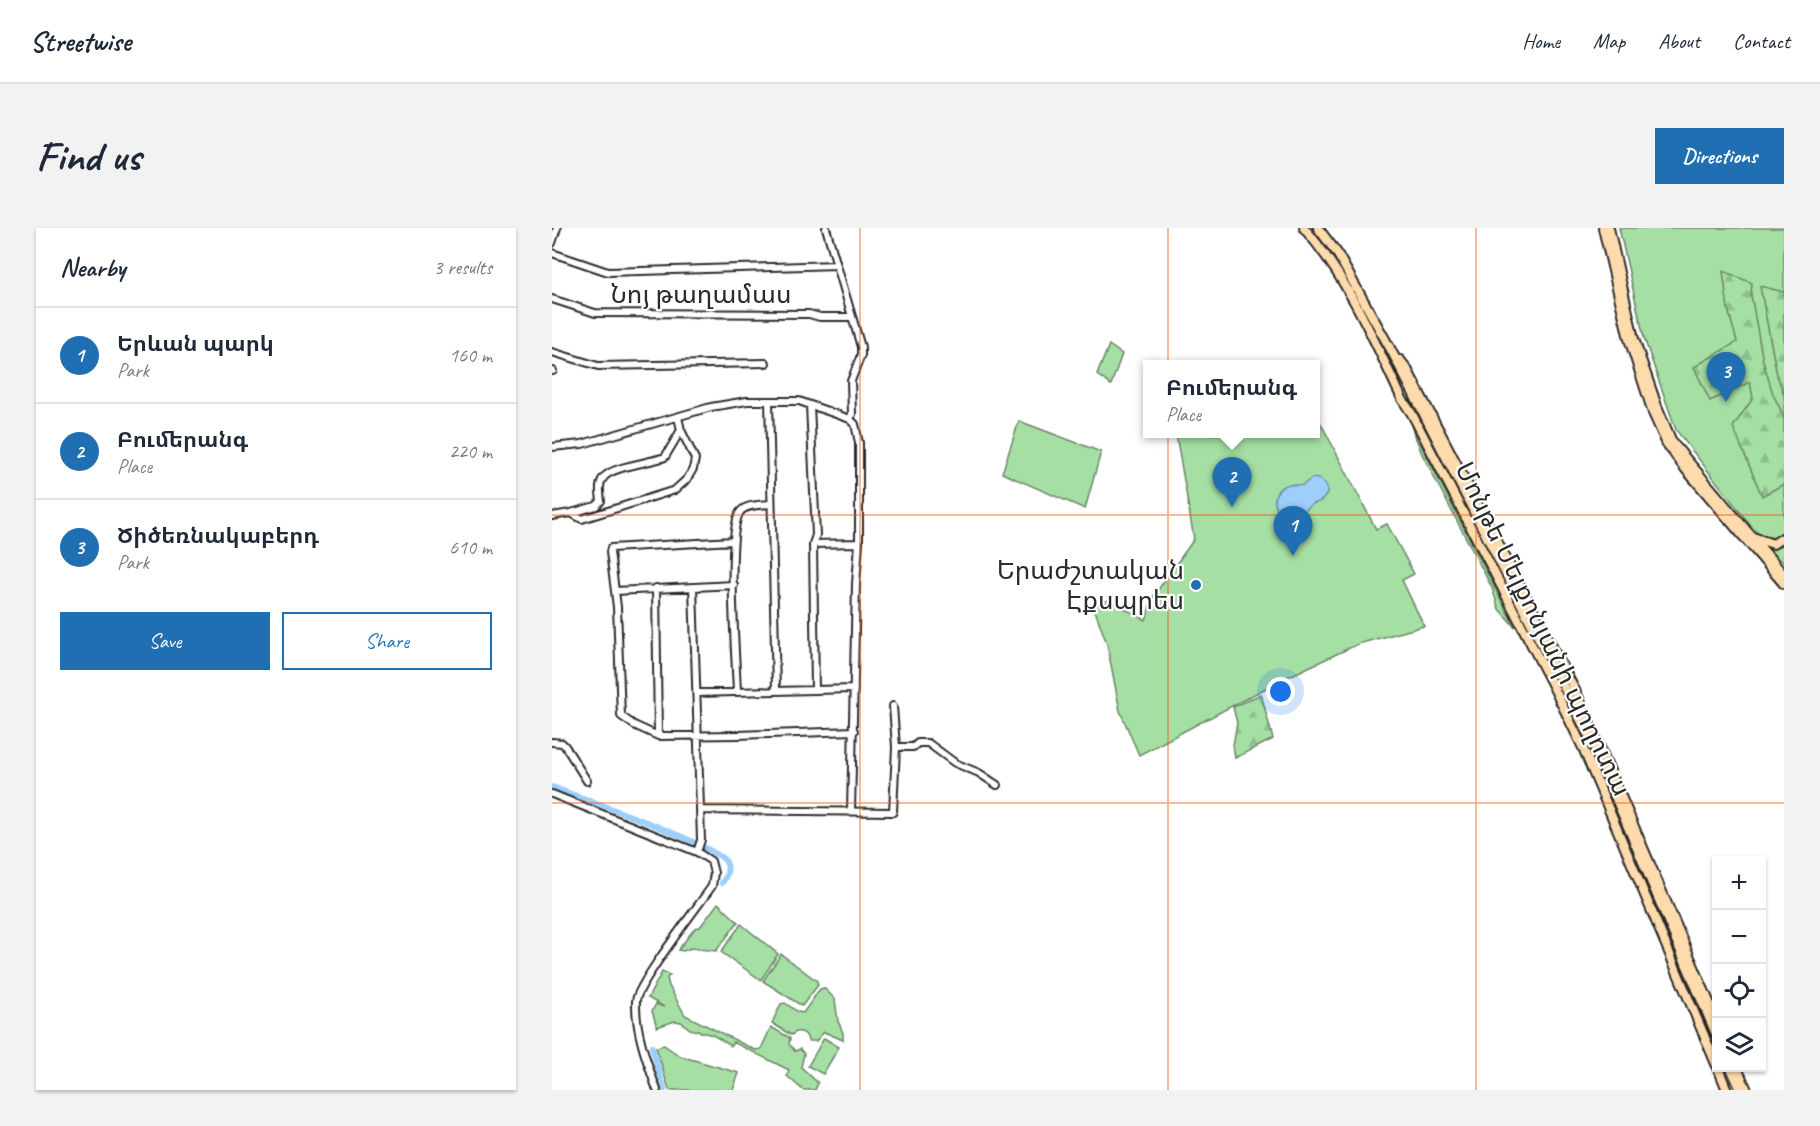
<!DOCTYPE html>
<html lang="en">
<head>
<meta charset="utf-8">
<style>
  :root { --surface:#fff; --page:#f2f2f3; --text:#1f2937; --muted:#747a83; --line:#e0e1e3; --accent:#1f6fb2 }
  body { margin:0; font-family:Caveat,"Noto Sans Armenian",sans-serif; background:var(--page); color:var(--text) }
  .controls { position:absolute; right:18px; bottom:18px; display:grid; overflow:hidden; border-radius:0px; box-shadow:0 2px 4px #0004 }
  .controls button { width:54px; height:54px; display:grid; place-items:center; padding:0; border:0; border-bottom:2px solid var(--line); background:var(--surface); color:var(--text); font:30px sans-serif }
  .you { position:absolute; left:729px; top:464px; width:21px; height:21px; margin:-15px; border:4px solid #fff; border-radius:50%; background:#1a73e8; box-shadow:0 0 0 9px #1a73e833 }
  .badge { display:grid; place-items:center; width:39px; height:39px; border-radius:50%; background:var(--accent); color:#fff; font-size:20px; font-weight:700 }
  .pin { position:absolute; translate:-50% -50px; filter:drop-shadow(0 2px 3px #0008) }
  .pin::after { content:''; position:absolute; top:32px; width:21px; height:18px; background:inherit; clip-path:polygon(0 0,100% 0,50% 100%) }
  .popup { position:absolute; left:591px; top:132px; width:177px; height:78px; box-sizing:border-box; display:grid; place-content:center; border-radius:0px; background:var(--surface); filter:drop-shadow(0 2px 4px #0005); font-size:20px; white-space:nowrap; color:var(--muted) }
  .popup b { font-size:22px; color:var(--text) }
  .popup::after { content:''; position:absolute; left:50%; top:100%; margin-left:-12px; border:12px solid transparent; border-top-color:var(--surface) }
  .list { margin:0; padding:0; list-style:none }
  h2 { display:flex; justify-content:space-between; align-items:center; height:78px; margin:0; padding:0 24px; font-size:26px }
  h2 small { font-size:20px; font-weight:400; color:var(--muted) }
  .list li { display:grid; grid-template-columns:39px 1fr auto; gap:18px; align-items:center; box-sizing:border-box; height:96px; padding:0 24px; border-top:2px solid var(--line) }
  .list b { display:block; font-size:22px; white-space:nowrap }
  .list p { margin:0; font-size:20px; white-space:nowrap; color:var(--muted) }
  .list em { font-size:20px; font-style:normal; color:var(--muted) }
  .actions { display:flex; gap:12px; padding:18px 24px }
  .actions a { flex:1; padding:14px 0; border:2px solid var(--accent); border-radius:0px; text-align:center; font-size:21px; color:var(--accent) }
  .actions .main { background:var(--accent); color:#fff }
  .icon { flex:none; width:33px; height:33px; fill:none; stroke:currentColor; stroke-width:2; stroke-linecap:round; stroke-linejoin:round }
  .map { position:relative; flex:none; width:1232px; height:862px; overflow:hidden; border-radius:0px }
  header { display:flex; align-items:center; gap:36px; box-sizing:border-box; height:84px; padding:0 30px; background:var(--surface); border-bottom:2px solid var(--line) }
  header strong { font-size:28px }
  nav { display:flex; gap:33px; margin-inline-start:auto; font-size:21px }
  .intro { display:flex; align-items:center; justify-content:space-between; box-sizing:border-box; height:144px; padding:0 36px }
  h1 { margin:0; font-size:42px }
  .button { padding:15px 27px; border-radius:0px; background:var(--accent); color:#fff; font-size:21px; font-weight:700 }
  main { display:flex; gap:36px; padding:0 36px }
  aside { flex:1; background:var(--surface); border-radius:0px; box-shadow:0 2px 4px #0004 }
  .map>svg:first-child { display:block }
  .green { fill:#a5dfa3; stroke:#688567; stroke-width:1.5 }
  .forest { fill:url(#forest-firs); stroke:#688567; stroke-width:1.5 }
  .water { fill:#9dcffa; stroke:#6f8da7; stroke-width:1.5 }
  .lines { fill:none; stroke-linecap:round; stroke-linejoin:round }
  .canal { stroke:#9dcffa; stroke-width:6 }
  .minor-casing { stroke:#2b2b2b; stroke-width:10 }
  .major-casing { stroke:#2b2b2b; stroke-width:12 }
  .minor { stroke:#fff; stroke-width:6 }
  .major { stroke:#fddbac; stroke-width:8 }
  .grid { fill:none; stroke:#e8590c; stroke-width:1.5; stroke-opacity:0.55 }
  .poi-dot { fill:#1f6fb2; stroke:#fff; stroke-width:2 }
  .labels { text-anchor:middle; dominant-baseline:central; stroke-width:4.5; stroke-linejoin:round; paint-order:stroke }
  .street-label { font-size:26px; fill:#2b2b2b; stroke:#fff }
  .poi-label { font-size:26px; fill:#2b2b2b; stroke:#fff; text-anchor:end }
</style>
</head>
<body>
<header>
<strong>Streetwise</strong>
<nav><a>Home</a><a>Map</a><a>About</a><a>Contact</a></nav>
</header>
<div class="intro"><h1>Find us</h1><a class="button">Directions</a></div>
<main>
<aside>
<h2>Nearby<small>3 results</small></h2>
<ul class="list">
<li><span class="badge">1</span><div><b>Երևան պարկ</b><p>Park</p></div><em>160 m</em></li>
<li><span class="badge">2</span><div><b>Բումերանգ</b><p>Place</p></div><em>220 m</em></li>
<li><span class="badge">3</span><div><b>Ծիծեռնակաբերդ</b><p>Park</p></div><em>610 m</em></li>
</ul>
<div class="actions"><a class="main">Save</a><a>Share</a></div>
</aside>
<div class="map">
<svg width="1232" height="862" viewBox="0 0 1232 862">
  <defs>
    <pattern id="forest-firs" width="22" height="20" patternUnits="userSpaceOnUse" patternTransform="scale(1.5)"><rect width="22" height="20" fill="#a5dfa3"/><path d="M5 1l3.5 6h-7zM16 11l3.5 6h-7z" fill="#8ec08c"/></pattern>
  </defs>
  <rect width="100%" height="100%" fill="#fff"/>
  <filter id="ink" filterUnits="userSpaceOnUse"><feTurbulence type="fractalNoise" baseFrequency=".0167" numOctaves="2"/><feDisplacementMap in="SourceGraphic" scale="12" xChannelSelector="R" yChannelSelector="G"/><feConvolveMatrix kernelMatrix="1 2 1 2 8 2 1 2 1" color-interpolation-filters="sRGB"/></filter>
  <g filter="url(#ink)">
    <path class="green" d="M1067,0H1232V335L1221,326L1124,202L1092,110Z
      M557,117L570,126L559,157L545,147Z
      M764,186L824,301L835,296L862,346L850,352L872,398L806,416L729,452L587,527L568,483L555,416L541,377L556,372L594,392L600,370L642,311L624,206H764Z
      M867,186L1028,500L1164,816V826L1025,501L863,188Z
      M467,193L549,224L533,281L450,245Z
      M859,198L963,399L947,381L940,360L870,226Z
      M166,675L186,694L164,723L139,720L131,723L126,722L143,700L148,699Z
      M189,696L226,726L209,752L169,724Z
      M229,726L265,753L266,757L250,778L211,753Z
      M110,744L118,747L115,750L117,758L133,787L203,822L209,821L219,799L238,810L237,816L243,823L248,821L252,826L249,839L266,855L263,862H251L235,848L237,842L181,814L179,818L161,807L138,801L129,794L123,793L105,799L100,783L104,776L112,779L96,770Z
      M272,760L283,771L286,793L291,805V812L272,804L264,813H256C255,806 251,803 244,804L239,807L220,795L229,776L233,775L246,784L251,785L268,761Z
      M272,810L287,819L271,846L256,838Z
      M112,817L128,828L187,845L181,862H117L104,819Z"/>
    <path class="forest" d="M1171,43L1200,55L1199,67L1211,133L1221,166L1232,189V256L1210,268L1181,199L1201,170L1198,154L1158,173L1142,139L1185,114L1176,81Z
      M1208,58L1232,64V167L1225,147Z
      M709,466L721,511L683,530L681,517L685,495L681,479Z"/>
    <path class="water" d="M760,250C772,250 781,261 771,271C767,276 763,274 759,277C750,282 749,293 736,290C720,286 718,264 732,258C739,255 744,258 751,257Z"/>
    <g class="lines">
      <path class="canal" d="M0,559C26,568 164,617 174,634C178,641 174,649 170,655
        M100,819L112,862"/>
      <defs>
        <path id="minor" d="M274,0L309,119V127L299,153L300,186L298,191
          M0,15L5,0
          M0,25L56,44L285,37
          M0,71L43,85L257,86L268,89H300
          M0,124L46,138L214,135
          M0,143H1
          M217,173L224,462
          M258,177L264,307L261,316L263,462
          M0,219L30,216L159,179L195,173H247L298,191L303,196L307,215V315L304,356L299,583
          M19,285L44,278L49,273C48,265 46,256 52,249C62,238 97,235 113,229L129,202
          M0,288L19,285L30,291L123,262L135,251L141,241L143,231L129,202L126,189
          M181,313L59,320L58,324L65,379L69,488L82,497L106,508L186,507L302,503
          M261,316L307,315
          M141,359L149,612L145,624
          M104,360L106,508
          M63,363L182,357
          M185,464C184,432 174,305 188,284C194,276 209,277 218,276
          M145,465L302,461
          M341,478L344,519
          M0,514L10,515L13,518L35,553
          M0,566L145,624L159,633L162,645L160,658C147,677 85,756 84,773C83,803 95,834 105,862
          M148,582L341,584L344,519H361L366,515H376L403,535L427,545L445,557"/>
        <path id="major" d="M752,0C795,49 822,112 850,171L860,186L1000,456L1031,520L1164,836
          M766,0L785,25L838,120L1039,512L1164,806
          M1051,0L1077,111L1101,185L1115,216L1131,238L1232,356
          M1057,0L1082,111L1105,178L1120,214L1232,347
          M848,132L855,141L1026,468L1164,790
          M1201,309L1221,316L1232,309
          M1166,840L1175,862
          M1179,840L1189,862
          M1185,840L1195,862"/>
      </defs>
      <use href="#minor" class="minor-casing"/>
      <use href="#major" class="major-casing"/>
      <use href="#minor" class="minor"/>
      <use href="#major" class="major"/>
    </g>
  </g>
  <path class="grid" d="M308,0V862M616,0V862M924,0V862M0,287H1232M0,575H1232"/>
  <circle class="poi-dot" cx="644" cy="357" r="6"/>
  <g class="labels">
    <g class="street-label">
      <text x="149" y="66">Նոյ թաղամաս</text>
      <text transform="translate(991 401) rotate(64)">Մոնթե Մելքոնյանի պողոտա</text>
    </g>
    <g class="poi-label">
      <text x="632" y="342">Երաժշտական<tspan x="632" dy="30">Էքսպրես</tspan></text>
    </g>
  </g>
</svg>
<div class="controls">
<button>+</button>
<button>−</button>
<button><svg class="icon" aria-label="locate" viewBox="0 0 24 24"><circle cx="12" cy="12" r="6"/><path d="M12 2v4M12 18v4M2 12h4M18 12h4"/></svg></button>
<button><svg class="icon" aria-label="layers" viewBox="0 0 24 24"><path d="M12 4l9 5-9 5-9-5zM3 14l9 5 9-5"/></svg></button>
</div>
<div class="you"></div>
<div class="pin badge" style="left:741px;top:328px">1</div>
<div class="pin badge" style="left:680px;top:279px">2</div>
<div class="popup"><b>Բումերանգ</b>Place</div>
<div class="pin badge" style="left:1174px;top:174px">3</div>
</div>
</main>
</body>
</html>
